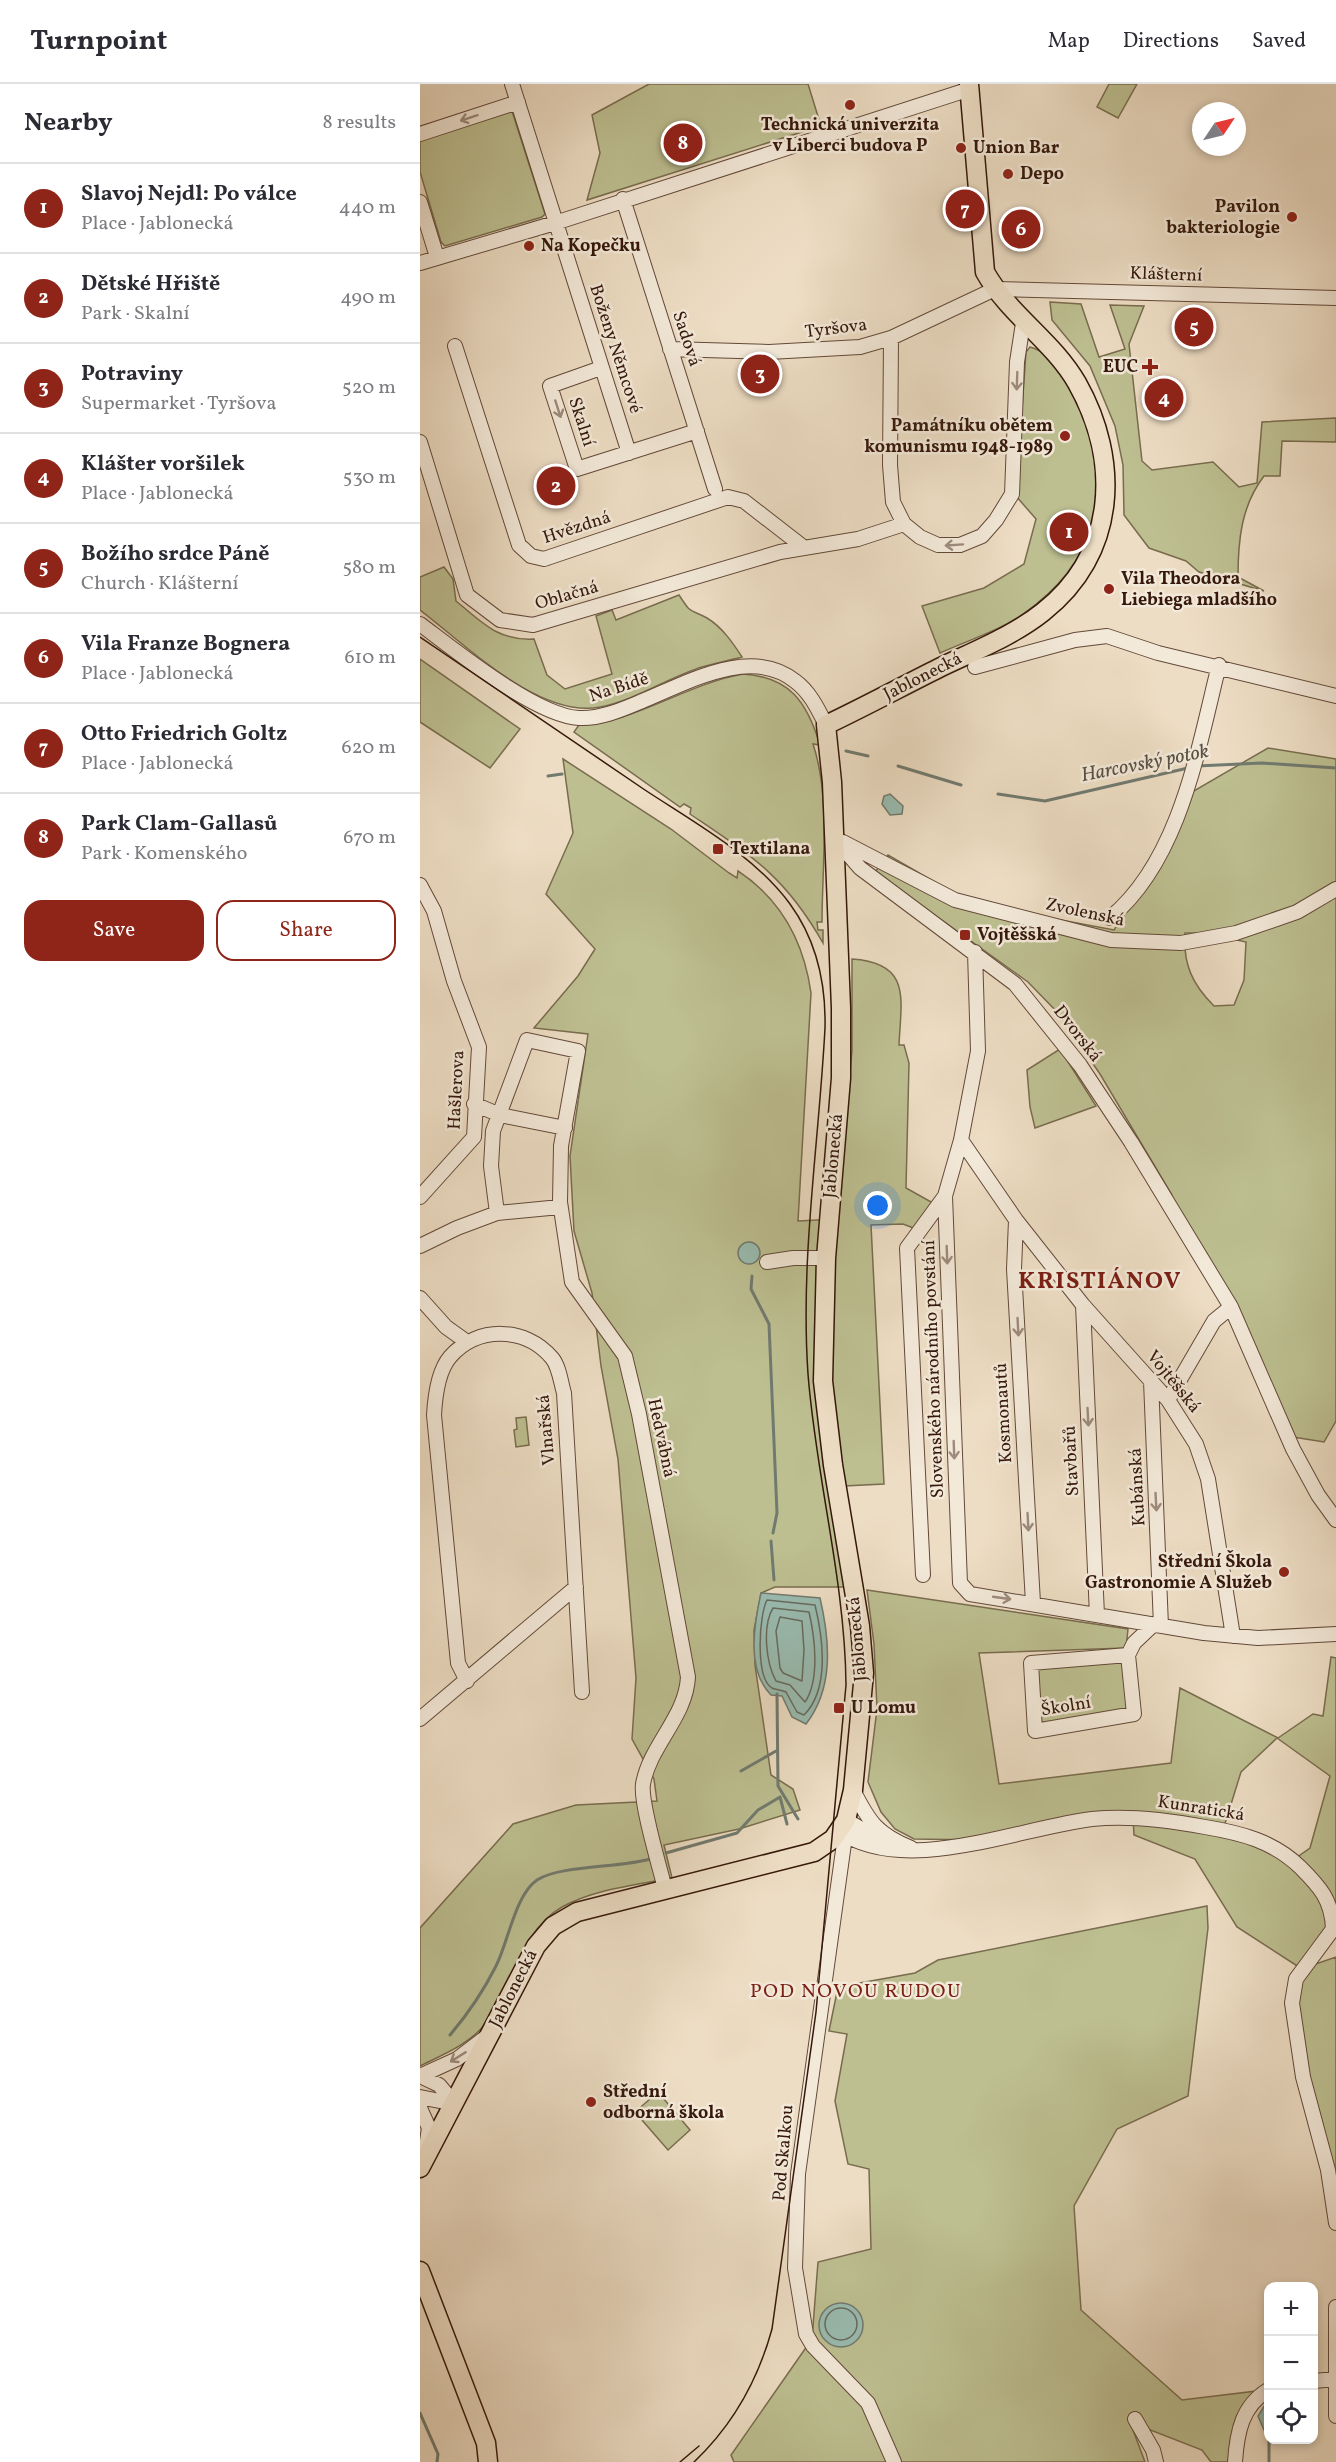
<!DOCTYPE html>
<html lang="en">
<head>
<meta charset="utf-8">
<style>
  :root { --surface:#fff; --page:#f7f7f7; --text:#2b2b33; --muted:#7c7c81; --line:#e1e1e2; --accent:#8f2418 }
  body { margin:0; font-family:Vollkorn,serif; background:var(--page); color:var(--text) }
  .controls { position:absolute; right:18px; bottom:18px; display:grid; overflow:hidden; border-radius:12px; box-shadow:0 3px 9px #0003 }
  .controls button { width:54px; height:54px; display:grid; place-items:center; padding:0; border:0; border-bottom:2px solid var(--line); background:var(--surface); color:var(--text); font:30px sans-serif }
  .compass { position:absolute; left:772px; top:18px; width:54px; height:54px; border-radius:50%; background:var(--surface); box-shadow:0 3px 9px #0003; rotate:55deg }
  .you { position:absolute; left:458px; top:1122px; width:21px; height:21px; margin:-15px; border:4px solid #fff; border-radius:50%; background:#1a73e8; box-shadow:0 0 0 9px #1a73e833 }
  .badge { display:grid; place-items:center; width:39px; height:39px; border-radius:50%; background:var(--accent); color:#fff; font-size:20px; font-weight:700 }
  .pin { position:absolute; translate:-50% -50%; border:3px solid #fff; box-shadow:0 2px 6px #0006 }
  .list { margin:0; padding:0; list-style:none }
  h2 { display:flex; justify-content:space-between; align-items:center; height:78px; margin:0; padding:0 24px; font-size:26px }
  h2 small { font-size:20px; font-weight:400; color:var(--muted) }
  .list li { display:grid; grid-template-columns:39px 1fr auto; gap:18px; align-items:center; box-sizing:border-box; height:90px; padding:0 24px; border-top:2px solid var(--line) }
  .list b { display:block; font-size:22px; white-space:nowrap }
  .list p { margin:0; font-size:20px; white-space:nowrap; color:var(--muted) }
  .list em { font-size:20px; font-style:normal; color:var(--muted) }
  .actions { display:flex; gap:12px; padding:18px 24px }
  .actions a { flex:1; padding:14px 0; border:2px solid var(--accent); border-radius:18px; text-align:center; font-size:21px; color:var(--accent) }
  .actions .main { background:var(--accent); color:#fff }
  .icon { flex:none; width:33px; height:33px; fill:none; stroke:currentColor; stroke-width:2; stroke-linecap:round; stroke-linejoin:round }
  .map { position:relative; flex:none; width:916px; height:2378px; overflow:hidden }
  header { display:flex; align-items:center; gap:36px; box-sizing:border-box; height:84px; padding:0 30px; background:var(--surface); border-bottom:2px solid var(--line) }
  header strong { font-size:28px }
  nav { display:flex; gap:33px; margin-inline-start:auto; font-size:21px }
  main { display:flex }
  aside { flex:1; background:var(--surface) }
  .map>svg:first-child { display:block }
  .green { fill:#bdbf91; stroke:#796c4e; stroke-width:1.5; fill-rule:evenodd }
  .water { fill:#99bcb1; stroke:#717a6f; stroke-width:1.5 }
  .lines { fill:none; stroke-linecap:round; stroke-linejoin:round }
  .shore { stroke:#676a5e; stroke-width:1.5 }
  .stream { stroke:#717a6f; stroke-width:3 }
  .minor-casing { stroke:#634939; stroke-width:16 }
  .major-casing { stroke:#35180b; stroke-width:21 }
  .minor { stroke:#f3e9d9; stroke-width:14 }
  .major { stroke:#edddc4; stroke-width:18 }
  .tram { stroke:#35180b; stroke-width:1.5 }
  .oneway { stroke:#9e8b7c }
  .poi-dot { fill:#8f2418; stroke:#f3e9d9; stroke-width:2 }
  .labels { text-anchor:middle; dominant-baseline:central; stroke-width:5; stroke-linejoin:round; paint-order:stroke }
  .poi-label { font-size:18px; font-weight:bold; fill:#35180b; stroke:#f3e9d9; text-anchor:start }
  .street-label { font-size:18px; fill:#35180b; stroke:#f3e9d9 }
  .water-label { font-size:20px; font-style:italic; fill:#585145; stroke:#f3e9d9 }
  .neighbourhood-label { font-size:20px; letter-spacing:1.5px; fill:#7a1f14; stroke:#f3e9d9 }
  .district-label { font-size:24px; font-weight:bold; letter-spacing:1.5px; fill:#7a1f14; stroke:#f3e9d9 }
</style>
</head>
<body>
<header>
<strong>Turnpoint</strong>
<nav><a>Map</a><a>Directions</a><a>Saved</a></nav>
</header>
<main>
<aside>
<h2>Nearby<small>8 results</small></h2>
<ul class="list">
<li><span class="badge">1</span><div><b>Slavoj Nejdl: Po válce</b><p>Place · Jablonecká</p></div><em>440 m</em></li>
<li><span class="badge">2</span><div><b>Dětské Hřiště</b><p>Park · Skalní</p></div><em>490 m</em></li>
<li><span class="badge">3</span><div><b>Potraviny</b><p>Supermarket · Tyršova</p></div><em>520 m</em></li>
<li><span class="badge">4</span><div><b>Klášter voršilek</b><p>Place · Jablonecká</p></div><em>530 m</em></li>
<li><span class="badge">5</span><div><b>Božího srdce Páně</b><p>Church · Klášterní</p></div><em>580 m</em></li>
<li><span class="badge">6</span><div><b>Vila Franze Bognera</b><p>Place · Jablonecká</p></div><em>610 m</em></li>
<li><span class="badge">7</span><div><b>Otto Friedrich Goltz</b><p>Place · Jablonecká</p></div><em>620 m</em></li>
<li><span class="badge">8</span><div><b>Park Clam-Gallasů</b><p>Park · Komenského</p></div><em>670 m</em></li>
</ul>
<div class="actions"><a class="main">Save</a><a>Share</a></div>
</aside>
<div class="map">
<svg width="916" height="2378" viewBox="0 0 916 2378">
  <rect width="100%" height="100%" fill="#edddc4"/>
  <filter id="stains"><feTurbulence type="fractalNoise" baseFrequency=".00333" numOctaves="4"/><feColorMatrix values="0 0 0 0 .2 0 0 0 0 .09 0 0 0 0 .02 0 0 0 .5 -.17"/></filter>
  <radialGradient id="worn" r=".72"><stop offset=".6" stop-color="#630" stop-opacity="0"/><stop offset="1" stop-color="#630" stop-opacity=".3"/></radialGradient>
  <path class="green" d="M229,0H388L401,42L167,116L180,69L172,31Z
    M689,0H717L698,34L677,23Z
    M92,27L125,130L122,133L25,162L21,158L0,88V54Z
    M630,218L661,220L679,273L705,265L690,221L724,222L709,260L722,377L732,386L793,378L819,403L837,399L842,338L916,334V358L862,357L860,392H844C821,422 818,457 818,493L844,507L779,488L766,477L729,464L704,431L703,381L695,342L670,282L632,236Z
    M610,263C634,269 653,304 661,325C693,409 678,478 603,530C579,547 546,557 520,569L502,522L564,504L604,480L616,435L596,412L606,268Z
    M24,483L33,495L36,517C63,539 78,557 114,555L127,591L145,605L192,590L176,532L192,526L196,536L259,511C272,531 268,524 287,534C302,543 313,559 322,573C308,577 295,579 282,583C247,594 216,616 180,623C119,635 45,560 0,526V493Z
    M0,575L100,645L70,684L0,638Z
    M323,590C370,593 387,618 400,661L393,660C411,714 402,782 402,838H397L398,846H403V859C365,792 332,772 270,730L271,724L264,720L260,723L154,648L159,641C209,641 269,599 323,590Z
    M848,664L916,675V1337L904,1358L873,1353L755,1124L752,1111L680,990L639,930L608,898L455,788L468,771L539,812L588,826L694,846L746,768L772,708ZM765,849H787L826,858L824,896L814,921L794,922C772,900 763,880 765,849Z
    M143,675L251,745L309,789L317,794L318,787C362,816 384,859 391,909L378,1137L418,1135L432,966V875C492,879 481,915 479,961H484L489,979L486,1104L513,1119L496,1145L483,1140L451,1141L464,1400L424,1402L431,1454L443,1503H355L341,1509L334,1546L335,1581L351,1691L373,1705L380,1726L319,1745L244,1761L252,1794C216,1801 175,1805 142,1823C100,1847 92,1904 65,1940C50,1960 22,1971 0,1982V1844L93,1740L156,1721L237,1717L234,1695L212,1655L216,1594L198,1375L181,1282L172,1209L154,1147L150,1072L168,950L114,944L158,892L175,865L126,810L153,749Z
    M640,965L676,1022L615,1044L610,1023L607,986Z
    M106,1333L109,1361L96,1363L94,1346L97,1345L96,1334Z
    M447,1506L708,1545L706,1564L559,1569L579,1700L751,1679L760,1604L858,1654L893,1630L903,1632L911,1573L916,1574V1827L913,1845L884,1884L916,1873V2139L875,1953L882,1885L817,1843L775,1775L714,1751L713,1734L560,1756L494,1755L475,1745L461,1728L448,1698L457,1625L454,1560ZM857,1654L910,1692L890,1764L873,1776L803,1746L821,1688Z
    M707,1573L712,1628L619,1641L618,1584Z
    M787,1822L788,1844L768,2012L697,2045L654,2122L661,2226L762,2316L837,2307L811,2378H791L782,2366L710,2338L725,2378H314L311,2371L392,2255L398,2178L451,2165L449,2085L428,2080L415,2017L427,1950L409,1947L418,1903L495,1889L518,1876Z
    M238,2008L270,2046L248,2066L215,2028Z"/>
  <path class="water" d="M470,710L483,722L482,730L470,731L462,720L464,712Z
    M318 1169a11 11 0 1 1 22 0a11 11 0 1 1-22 0Z
    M341,1509L400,1514C410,1557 414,1604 386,1640L372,1633L362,1612L351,1611C326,1586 334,1541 341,1509Z
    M399 2241a22 22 0 1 1 44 0a22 22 0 1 1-44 0Z
    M848,2316V2355L838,2332Z"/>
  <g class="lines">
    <path class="shore" d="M347,1516L395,1521C403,1554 410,1605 384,1631L377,1628L366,1608C362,1606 356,1606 352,1604C335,1594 339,1531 347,1516Z
      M353,1524L389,1528C395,1554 400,1596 385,1618L370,1601L356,1597C346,1579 342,1542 353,1524Z
      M360,1533L382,1537L384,1566L382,1597L363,1589L360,1584L356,1547Z
      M405 2240a16 16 0 1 1 32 0a16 16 0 1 1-32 0Z"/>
    <path class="stream" d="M426,667L448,672
      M478,682L541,701
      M777,682L842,679L916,684
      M128,692L142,690
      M578,710L625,717L768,684
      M332,1192L331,1205L349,1240L357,1429L353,1449
      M351,1457L354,1496
      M357,1610L358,1702L378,1735
      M321,1687L356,1667
      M360,1713L367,1740
      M246,1769L317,1749L338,1726L360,1713
      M30,1951C47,1931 64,1906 76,1882C88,1859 95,1811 117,1796C140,1781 200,1784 230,1775
      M0,2329L18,2370L17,2378
      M849,2378V2356"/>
    <defs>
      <path id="minor" d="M92,0L209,369
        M0,50L98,18
        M203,115L295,405
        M0,118L17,173
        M0,179L135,139L550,5
        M471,254L470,381L473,418L484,440L500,453L518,461H540L562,452L576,436L592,410L597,278L603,239
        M35,262L99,461L111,472L124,475L308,413L324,417L382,462
        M250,265L349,268L440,263L471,254L575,205L916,214
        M181,284L130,302L157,385L277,347
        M0,358L47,511L80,536L113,541L360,468L438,455L484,440
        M0,540C36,567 116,632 159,634C180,635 201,626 220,618C265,600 330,561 375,597C390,608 398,625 406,641
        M555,583L655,556L687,552L738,569L916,612
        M413,753L440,784L595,900L660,981L711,1058L811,1223L873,1365L898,1411L916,1436
        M423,758L535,816L691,856L761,859L816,849L877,828L916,805
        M0,801L14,827L34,897L59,963L54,1053L0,1113
        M690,834C760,776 778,665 799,581
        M555,868L558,967L541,1056L596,1136L663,1221L748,1316L776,1360L788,1395L813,1552
        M54,1020L80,1031L145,1044
        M541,1056L525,1112L540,1499L550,1510L784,1549L838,1554L916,1550
        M77,1129L71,1082L73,1047L107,956L158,967L141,1062L140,1118L152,1198L205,1272L219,1330L268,1593C266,1633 230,1661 223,1700C220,1718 240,1784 245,1805
        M596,1136L594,1185L613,1519
        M0,1162L37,1144L77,1129L140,1123
        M347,1178L373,1174H406
        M0,1214L26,1243L47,1258
        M663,1221L677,1531
        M731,1297L741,1542
        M748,1316L794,1237L811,1223
        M503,1491L487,1164L525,1112
        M708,1571L611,1579L615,1647L714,1630L708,1571L714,1559L733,1541
        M47,1597L38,1579L14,1331C15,1313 18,1287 30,1273C57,1242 105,1242 132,1274C139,1282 141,1299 144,1309L162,1608
        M0,1635L156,1503
        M433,1706C449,1738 457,1750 491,1764
        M426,1736L464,1758
        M426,1745L378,2090L375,2184L386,2250L393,2262L448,2319L474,2378
        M419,1747C484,1793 598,1744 672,1735C710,1731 748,1736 785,1743C821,1749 853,1757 880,1783C900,1803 912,1816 913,1845L876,1895L872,1919L883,1993L908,2086L916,2139
        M0,1992L37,1975L66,1953
        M0,1992L19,2001L35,2020
        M0,2013L35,2020
        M0,2024L9,2044L6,2064
        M916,2223V2332
        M894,2297L915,2295
        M715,2335L733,2366L736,2378
        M815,2378C817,2348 822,2322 848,2306"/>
      <path id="major" d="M0,2084L116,1862L133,1842L157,1828L394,1768L413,1755L426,1736L433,1706L444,1589L440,1542L413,1381L403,1297L406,1174L421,994V924L412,698L406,641C444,623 481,603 519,584C554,567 593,552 623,528C697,470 701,377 657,299C633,257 589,231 565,188L549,0
        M0,2187L66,2359L68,2378"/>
    </defs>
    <use href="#minor" class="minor-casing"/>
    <use href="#major" class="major-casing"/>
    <use href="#minor" class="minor"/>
    <use href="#major" class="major"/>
    <path class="tram" d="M0,553C75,604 150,655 225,706C275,739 334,771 370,820C397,857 406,900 405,944C399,1059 380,1174 388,1290C396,1394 425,1496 426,1601L396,1928L352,2245C338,2296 313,2341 274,2378
      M260,2378L279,2362"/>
  </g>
  <defs><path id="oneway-shaft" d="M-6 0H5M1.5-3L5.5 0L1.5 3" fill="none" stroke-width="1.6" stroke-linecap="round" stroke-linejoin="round" transform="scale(1.5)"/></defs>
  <g class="oneway">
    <use href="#oneway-shaft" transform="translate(49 34) rotate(162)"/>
    <use href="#oneway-shaft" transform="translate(597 297) rotate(92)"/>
    <use href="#oneway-shaft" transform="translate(138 325) rotate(72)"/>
    <use href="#oneway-shaft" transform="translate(534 461) rotate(176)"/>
    <use href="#oneway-shaft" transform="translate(527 1171) rotate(88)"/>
    <use href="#oneway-shaft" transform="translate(598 1243) rotate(87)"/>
    <use href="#oneway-shaft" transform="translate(668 1333) rotate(87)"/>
    <use href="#oneway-shaft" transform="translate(534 1366) rotate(88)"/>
    <use href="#oneway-shaft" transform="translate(736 1418) rotate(87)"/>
    <use href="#oneway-shaft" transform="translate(608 1438) rotate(87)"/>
    <use href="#oneway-shaft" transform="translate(582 1514) rotate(8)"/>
    <use href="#oneway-shaft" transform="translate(38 1973) rotate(148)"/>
  </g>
  <g class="poi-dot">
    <circle cx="430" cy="21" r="6"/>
    <circle cx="541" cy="64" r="6"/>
    <circle cx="588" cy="90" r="6"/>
    <circle cx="872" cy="133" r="6"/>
    <circle cx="109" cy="162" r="6"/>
    <path d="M727 274h6v6h6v6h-6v6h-6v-6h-6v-6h6z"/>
    <circle cx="645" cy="352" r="6"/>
    <circle cx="689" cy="505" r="6"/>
    <rect x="292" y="759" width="12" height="12" rx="3"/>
    <rect x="539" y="845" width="12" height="12" rx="3"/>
    <circle cx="864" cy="1488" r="6"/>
    <rect x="413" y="1618" width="12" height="12" rx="3"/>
    <circle cx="171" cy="2018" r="6"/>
  </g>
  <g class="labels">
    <g class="poi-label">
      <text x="430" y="41" text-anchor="middle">Technická univerzita<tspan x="430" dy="21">v Liberci budova P</tspan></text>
      <text x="553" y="64">Union Bar</text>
      <text x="600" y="90">Depo</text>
      <text x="860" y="123" text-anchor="end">Pavilon<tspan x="860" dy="21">bakteriologie</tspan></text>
      <text x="121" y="162">Na Kopečku</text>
      <text x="718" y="283" text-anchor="end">EUC</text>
      <text x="633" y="342" text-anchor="end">Památníku obětem<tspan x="633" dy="21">komunismu 1948-1989</tspan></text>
      <text x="701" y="495">Vila Theodora<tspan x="701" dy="21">Liebiega mladšího</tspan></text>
      <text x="310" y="765">Textilana</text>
      <text x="557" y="851">Vojtěšská</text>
      <text x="852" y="1478" text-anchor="end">Střední Škola<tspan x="852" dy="21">Gastronomie A Služeb</tspan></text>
      <text x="431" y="1624">U Lomu</text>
      <text x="183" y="2008">Střední<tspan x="183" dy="21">odborná škola</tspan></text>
    </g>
    <g class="street-label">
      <text transform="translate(746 191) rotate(2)">Klášterní</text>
      <text transform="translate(416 245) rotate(-7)">Tyršova</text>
      <text transform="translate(266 255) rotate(72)">Sadová</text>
      <text transform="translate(195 265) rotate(72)">Boženy Němcové</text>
      <text transform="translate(161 338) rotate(72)">Skalní</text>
      <text transform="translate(157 444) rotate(-18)">Hvězdná</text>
      <text transform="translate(147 512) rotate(-16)">Oblačná</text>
      <text transform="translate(503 593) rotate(-27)">Jablonecká</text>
      <text transform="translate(199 604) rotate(-18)">Na Bídě</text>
      <text transform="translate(665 829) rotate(12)">Zvolenská</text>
      <text transform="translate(657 950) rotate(52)">Dvorská</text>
      <text transform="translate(37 1006) rotate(-87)">Hašlerova</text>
      <text transform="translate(414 1072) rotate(-85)">Jablonecká</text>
      <text transform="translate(514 1285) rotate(-92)">Slovenského národního povstání</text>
      <text transform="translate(753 1298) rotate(51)">Vojtěšská</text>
      <text transform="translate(584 1329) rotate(-93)">Kosmonautů</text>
      <text transform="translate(127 1346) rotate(-95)">Vlnařská</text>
      <text transform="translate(241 1354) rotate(78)">Hedvábná</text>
      <text transform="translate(652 1377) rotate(-93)">Stavbařů</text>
      <text transform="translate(718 1403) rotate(-93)">Kubánská</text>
      <text transform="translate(438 1555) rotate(-95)">Jablonecká</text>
      <text transform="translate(646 1623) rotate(-9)">Školní</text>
      <text transform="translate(781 1725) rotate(9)">Kunratická</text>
      <text transform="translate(94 1905) rotate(-63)">Jablonecká</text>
      <text transform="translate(364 2069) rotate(-85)">Pod Skalkou</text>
    </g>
    <g class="water-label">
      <text transform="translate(725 680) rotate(-11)">Harcovský potok</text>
    </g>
    <g class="neighbourhood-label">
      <text x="436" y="1908">POD NOVOU RUDOU</text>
    </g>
    <g class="district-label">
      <text x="680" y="1198">KRISTIÁNOV</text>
    </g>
  </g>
  <rect width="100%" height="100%" filter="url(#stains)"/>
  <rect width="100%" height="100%" fill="url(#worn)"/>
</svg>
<div class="controls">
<button>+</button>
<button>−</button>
<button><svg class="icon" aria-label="locate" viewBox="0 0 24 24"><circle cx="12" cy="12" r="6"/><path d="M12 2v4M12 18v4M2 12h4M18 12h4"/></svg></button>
</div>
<svg class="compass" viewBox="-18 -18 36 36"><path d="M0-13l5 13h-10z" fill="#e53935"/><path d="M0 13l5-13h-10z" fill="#7c7c81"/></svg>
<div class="you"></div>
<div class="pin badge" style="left:649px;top:448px">1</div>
<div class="pin badge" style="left:136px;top:402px">2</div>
<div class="pin badge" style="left:340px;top:290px">3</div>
<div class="pin badge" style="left:744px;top:314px">4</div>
<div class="pin badge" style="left:774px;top:243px">5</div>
<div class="pin badge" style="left:601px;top:145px">6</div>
<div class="pin badge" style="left:545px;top:125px">7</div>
<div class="pin badge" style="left:263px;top:59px">8</div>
</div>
</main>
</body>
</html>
